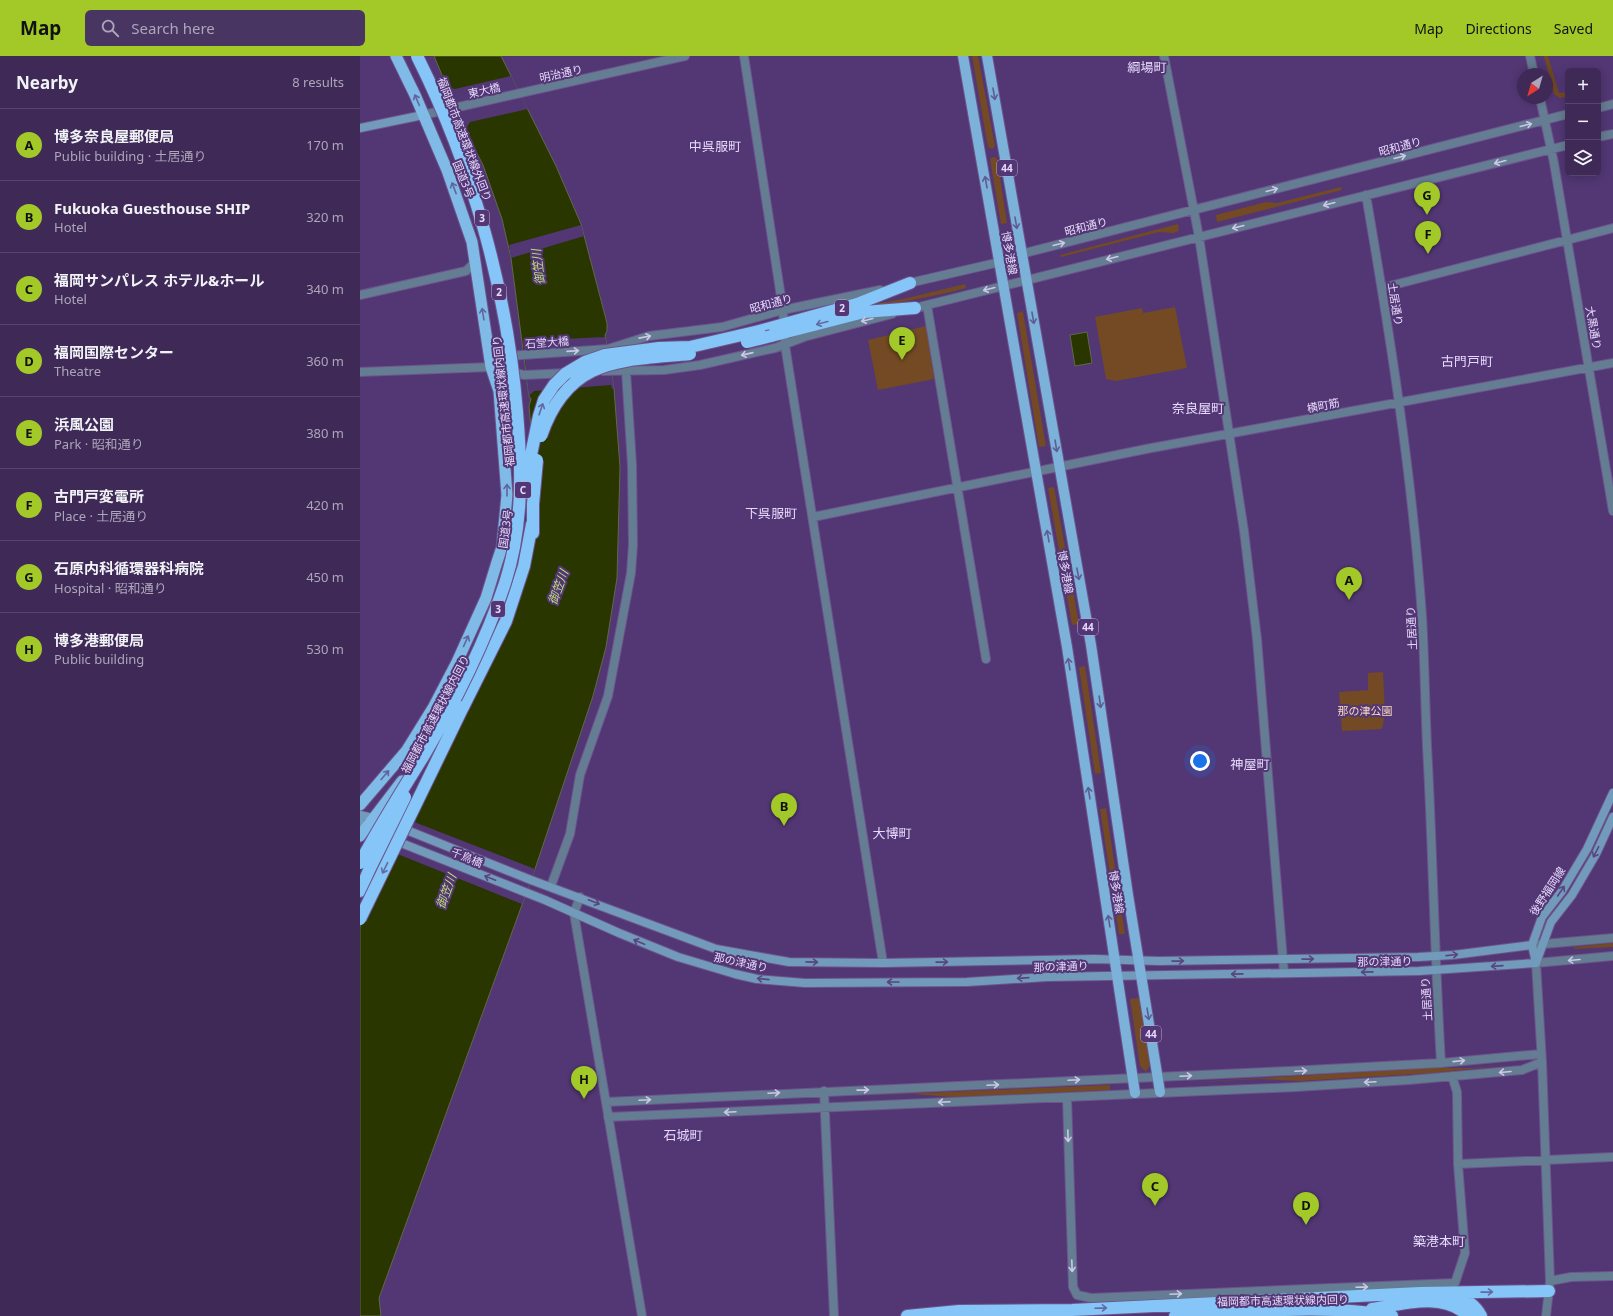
<!DOCTYPE html>
<html lang="en">
<head>
<meta charset="utf-8">
<style>
  :root { --surface:#3e2957; --page:#493561; --text:#f1f3f6; --muted:#ada6ba; --line:#57456d; --accent:#a2c928 }
  body { margin:0; font-family:"Noto Sans","Noto Sans JP",sans-serif; background:var(--page); color:var(--text) }
  .controls { position:absolute; right:12px; top:12px; display:grid; overflow:hidden; border-radius:6px; box-shadow:0 2px 10px #0003 }
  .controls button { width:36px; height:36px; display:grid; place-items:center; padding:0; border:0; border-bottom:1px solid var(--line); background:var(--surface); color:var(--text); font:20px sans-serif }
  .compass { position:absolute; left:1157px; top:12px; width:36px; height:36px; border-radius:50%; background:var(--surface); box-shadow:0 2px 10px #0003; rotate:217deg }
  .you { position:absolute; left:840px; top:705px; width:14px; height:14px; margin:-10px; border:3px solid #fff; border-radius:50%; background:#1a73e8; box-shadow:0 0 0 6px #1a73e833 }
  .badge { display:grid; place-items:center; width:26px; height:26px; border-radius:50%; background:var(--accent); color:#111; font-size:13px; font-weight:700 }
  .pin { position:absolute; translate:-50% -33px; filter:drop-shadow(0 1px 2px #0008) }
  .pin::after { content:''; position:absolute; top:21px; width:14px; height:12px; background:inherit; clip-path:polygon(0 0,100% 0,50% 100%) }
  .list { margin:0; padding:0; list-style:none }
  h2 { display:flex; justify-content:space-between; align-items:center; height:52px; margin:0; padding:0 16px; font-size:17px }
  h2 small { font-size:13px; font-weight:400; color:var(--muted) }
  .list li { display:grid; grid-template-columns:26px 1fr auto; gap:12px; align-items:center; box-sizing:border-box; height:72px; padding:0 16px; border-top:1px solid var(--line) }
  .list b { display:block; font-size:15px; white-space:nowrap }
  .list p { margin:0; font-size:13px; white-space:nowrap; color:var(--muted) }
  .list em { font-size:13px; font-style:normal; color:var(--muted) }
  .icon { flex:none; width:22px; height:22px; fill:none; stroke:currentColor; stroke-width:2; stroke-linecap:round; stroke-linejoin:round }
  .map { position:relative; flex:none; width:1253px; height:1260px; overflow:hidden }
  header { display:flex; align-items:center; gap:24px; box-sizing:border-box; height:56px; padding:0 20px; background:var(--accent); color:#111 }
  header strong { font-size:19px }
  nav { display:flex; gap:22px; margin-inline-start:auto; font-size:14px }
  .search { width:280px; height:36px; background:var(--page); display:flex; align-items:center; gap:10px; box-sizing:border-box; padding:0 14px; border-radius:6px; color:var(--muted); font-size:15px }
  main { display:flex }
  aside { flex:1; background:var(--surface) }
  .map>svg:first-child { display:block }
  .green { fill:#734a23 }
  .water { fill:#293600; stroke:#62674c }
  .pier { fill:#523774 }
  .lines { fill:none; stroke-linecap:round; stroke-linejoin:round }
  .tertiary-casing { stroke:#6d548d; stroke-width:10 }
  .secondary-casing { stroke:#6d548d; stroke-width:10 }
  .primary-casing { stroke:#6d548d; stroke-width:12 }
  .trunk-casing { stroke:#6d548d; stroke-width:13 }
  .motorway-casing { stroke:#6d548d; stroke-width:14 }
  .tertiary { stroke:#647d92; stroke-width:8 }
  .secondary { stroke:#729bbb; stroke-width:8 }
  .primary { stroke:#7cb1da; stroke-width:10 }
  .trunk { stroke:#80bbe8; stroke-width:11 }
  .motorway { stroke:#85c5f7; stroke-width:12 }
  .motorway-bridge-casing { stroke:#6d548d; stroke-width:14; stroke-linecap:butt }
  .motorway-bridge { stroke:#85c5f7; stroke-width:12 }
  .oneway { stroke:#5f5c93 }
  .oneway2 { stroke:#62659d }
  .oneway3 { stroke:#cdc7e8 }
  .oneway4 { stroke:#6469a2 }
  .oneway5 { stroke:#57467f }
  .labels { text-anchor:middle; dominant-baseline:central; stroke-width:4; stroke-linejoin:round; paint-order:stroke }
  .shield { fill:#523774; stroke:#baa8d4; stroke-width:1 }
  .shield-label { font-size:10px; font-weight:bold; fill:#e7d9fd }
  .street-label { font-size:11px; fill:#e7d9fd; stroke:#523774 }
  .park-label { font-size:11px; fill:#f9d9be; stroke:#523774 }
  .water-label { font-size:12px; font-style:italic; fill:#bedb7b; stroke:#523774 }
  .quarter-label { font-size:13px; fill:#e7d9fd; stroke:#523774 }
</style>
</head>
<body>
<header>
<strong>Map</strong>
<div class="search"><svg class="icon" aria-label="search" viewBox="0 0 24 24"><circle cx="10" cy="10" r="6"/><path d="M15 15l6 6"/></svg>Search here</div>
<nav><a>Map</a><a>Directions</a><a>Saved</a></nav>
</header>
<main>
<aside>
<h2>Nearby<small>8 results</small></h2>
<ul class="list">
<li><span class="badge">A</span><div><b>博多奈良屋郵便局</b><p>Public building · 土居通り</p></div><em>170 m</em></li>
<li><span class="badge">B</span><div><b>Fukuoka Guesthouse SHIP</b><p>Hotel</p></div><em>320 m</em></li>
<li><span class="badge">C</span><div><b>福岡サンパレス ホテル&amp;ホール</b><p>Hotel</p></div><em>340 m</em></li>
<li><span class="badge">D</span><div><b>福岡国際センター</b><p>Theatre</p></div><em>360 m</em></li>
<li><span class="badge">E</span><div><b>浜風公園</b><p>Park · 昭和通り</p></div><em>380 m</em></li>
<li><span class="badge">F</span><div><b>古門戸変電所</b><p>Place · 土居通り</p></div><em>420 m</em></li>
<li><span class="badge">G</span><div><b>石原内科循環器科病院</b><p>Hospital · 昭和通り</p></div><em>450 m</em></li>
<li><span class="badge">H</span><div><b>博多港郵便局</b><p>Public building</p></div><em>530 m</em></li>
</ul>
</aside>
<div class="map">
<svg width="1253" height="1260" viewBox="0 0 1253 1260">
  <rect width="100%" height="100%" fill="#523774"/>
  <path class="green" d="M612,0H618L635,90L632,93L628,91Z
    M1184,0H1188L1199,37L1208,36V40L1200,42L1194,38Z
    M633,101L637,102L647,167L641,168L630,103Z
    M981,131L982,134L857,166L856,159L906,146L917,147Z
    M818,168L819,175L813,177L799,176L701,201L700,199Z
    M605,228L606,232C574,241 541,245 509,253L508,249L543,243Z
    M815,251L827,312L756,325L746,323L735,261L782,252L783,257Z
    M663,255V256L686,390L679,391L657,257Z
    M566,270L574,323L518,334L508,284Z
    M694,431L719,568L712,569L688,432Z
    M725,610L741,717L735,718L719,611Z
    M1023,616L1025,658L1022,673L982,675L979,636L1008,634V617Z
    M746,752L765,878H759L740,753Z
    M1253,887V891L1214,893V891Z
    M779,942L790,1009L786,1016L780,1010L770,943Z
    M1156,1008L1072,1017L939,1025L900,1023L818,1027L1072,1012H1112Z
    M750,1029V1034L591,1041L553,1038L491,1040Z"/>
  <path class="water" d="M74,0H141L196,110L221,168L247,267V275L245,279L254,333L260,411L257,522L246,591L233,640L175,813L19,1242L21,1260H0V871L154,541L175,421L169,350L171,343L169,340L151,202L142,163L123,109L105,74Z
    M727,276L732,307L715,310L710,279Z"/>
  <path class="pier" d="M151,20L168,53L110,66L105,74L86,31L95,33Z
    M221,169L224,180L151,202L149,189Z
    M245,281L254,333H252L251,329L174,335L169,340L163,285Z
    M49,764L175,813L162,848L35,797Z"/>
  <g class="lines">
    <defs>
      <path id="tertiary" d="M384,0L423,254L425,289L523,907
        M804,0L839,181L884,475L897,583L924,917
        M1170,0L1174,18
        M1180,42L1194,107L1253,455
        M1238,52L1253,48
        M63,59L325,0
        M1238,81L1253,78
        M1006,139C1030,279 1052,418 1062,560C1065,610 1065,659 1068,709C1073,808 1075,907 1081,1007
        M545,228L640,206L661,198L1208,58
        M1022,232L1253,172
        M0,239L106,215L116,205
        M567,249L626,603
        M551,253L1208,89
        M131,311L148,300L248,293L289,280L362,271L423,254L520,234
        M243,315L304,314L340,309L415,292L444,281L532,258
        M0,316L131,311L164,319L207,317
        M453,461L786,393L1253,307
        M191,830L210,778L220,719L248,640L271,517L273,489L272,409L266,315
        M220,841L214,857L282,1260
        M1172,889L1253,882
        M464,1035L474,1260
        M707,1041L713,1231L717,1239L731,1242L1095,1227L1105,1197L1098,1108L1097,1036L1092,1020
        M246,1046L929,1015L1081,1007L1181,998
        M248,1061L936,1031L1049,1024L1162,1014L1182,1006
        M1098,1108L1253,1101
        M1190,1225L1211,1221L1253,1220
        M1186,1260L1190,1225L1182,1006L1176,907L1253,900"/>
      <path id="secondary" d="M0,72L63,59
        M0,759L17,763
        M0,766L10,774
        M39,771L171,824L356,893L429,906L523,907L734,903L799,905L1058,901L1093,899L1172,889
        M21,779L185,844L259,877L318,901L375,918L397,923L445,927L607,926L687,921L1059,915L1176,907
        M1176,907L1172,889L1182,861L1202,835L1227,793L1253,737
        M1176,907L1191,866L1212,839L1236,798L1253,761"/>
      <path id="primary" d="M603,0L707,591L775,1037
        M627,0L731,589L768,839L800,1036"/>
      <path id="trunk" d="M0,749L47,694L73,652L97,606L126,542L137,506L142,491L147,439L139,335L131,311L112,186L87,114L55,39L36,0
        M0,780L42,725"/>
      <path id="motorway" d="M399,275L497,248L550,227
        M411,280L504,256L555,252
        M173,448V477
        M103,651L146,565L164,510L172,468
        M0,835L10,812
        M1093,1239C1104,1240 1116,1250 1121,1260
        M1012,1253C1042,1248 1084,1235 1108,1260
        M547,1260L599,1255L712,1254L1060,1237L1189,1235
        M815,1260C886,1257 961,1247 1032,1260"/>
    </defs>
    <use href="#tertiary" class="tertiary-casing"/>
    <use href="#secondary" class="secondary-casing"/>
    <use href="#primary" class="primary-casing"/>
    <use href="#trunk" class="trunk-casing"/>
    <use href="#motorway" class="motorway-casing"/>
    <use href="#tertiary" class="tertiary"/>
    <use href="#secondary" class="secondary"/>
    <use href="#primary" class="primary"/>
    <use href="#trunk" class="trunk"/>
    <use href="#motorway" class="motorway"/>
    <defs>
      <path id="motorway-bridge" d="M387,286L411,280
        M181,380C208,301 260,305 330,298
        M166,423L179,360L184,344L194,329L205,318L225,306L245,299L299,292L330,291L399,275
        M173,448L177,404
        M0,807C20,769 42,735 64,699C94,649 127,582 145,527C163,471 162,414 157,356C147,233 112,110 57,0
        M10,812L45,741
        M0,863L103,651"/>
    </defs>
    <use href="#motorway-bridge" class="motorway-bridge-casing"/>
    <use href="#motorway-bridge" class="motorway-bridge"/>
  </g>
  <defs><path id="oneway-shaft" d="M-6 0H5M1.5-3L5.5 0L1.5 3" fill="none" stroke-width="1.6" stroke-linecap="round" stroke-linejoin="round"/></defs>
  <g class="oneway">
    <use href="#oneway-shaft" transform="translate(634 38) rotate(80)"/>
    <use href="#oneway-shaft" transform="translate(626 126) rotate(-100)"/>
    <use href="#oneway-shaft" transform="translate(656 167) rotate(80)"/>
    <use href="#oneway-shaft" transform="translate(673 262) rotate(80)"/>
    <use href="#oneway-shaft" transform="translate(696 390) rotate(81)"/>
    <use href="#oneway-shaft" transform="translate(688 480) rotate(-100)"/>
    <use href="#oneway-shaft" transform="translate(718 518) rotate(79)"/>
    <use href="#oneway-shaft" transform="translate(709 608) rotate(-99)"/>
    <use href="#oneway-shaft" transform="translate(740 646) rotate(82)"/>
    <use href="#oneway-shaft" transform="translate(729 737) rotate(-99)"/>
    <use href="#oneway-shaft" transform="translate(749 865) rotate(-99)"/>
    <use href="#oneway-shaft" transform="translate(788 958) rotate(81)"/>
  </g>
  <g class="oneway2">
    <use href="#oneway-shaft" transform="translate(57 44) rotate(-113)"/>
    <use href="#oneway-shaft" transform="translate(94 132) rotate(-111)"/>
    <use href="#oneway-shaft" transform="translate(123 258) rotate(-99)"/>
    <use href="#oneway-shaft" transform="translate(147 434) rotate(-90)"/>
    <use href="#oneway-shaft" transform="translate(106 585) rotate(-66)"/>
    <use href="#oneway-shaft" transform="translate(25 719) rotate(-50)"/>
  </g>
  <g class="oneway3">
    <use href="#oneway-shaft" transform="translate(1166 69) rotate(-14)"/>
    <use href="#oneway-shaft" transform="translate(1040 101) rotate(-15)"/>
    <use href="#oneway-shaft" transform="translate(1140 106) rotate(165)"/>
    <use href="#oneway-shaft" transform="translate(912 134) rotate(-15)"/>
    <use href="#oneway-shaft" transform="translate(969 148) rotate(165)"/>
    <use href="#oneway-shaft" transform="translate(878 171) rotate(166)"/>
    <use href="#oneway-shaft" transform="translate(699 188) rotate(-14)"/>
    <use href="#oneway-shaft" transform="translate(752 202) rotate(166)"/>
    <use href="#oneway-shaft" transform="translate(629 233) rotate(165)"/>
    <use href="#oneway-shaft" transform="translate(507 264) rotate(166)"/>
    <use href="#oneway-shaft" transform="translate(285 281) rotate(-11)"/>
    <use href="#oneway-shaft" transform="translate(213 295) rotate(-4)"/>
    <use href="#oneway-shaft" transform="translate(387 298) rotate(167)"/>
    <use href="#oneway-shaft" transform="translate(1214 904) rotate(175)"/>
    <use href="#oneway-shaft" transform="translate(1099 1005) rotate(-6)"/>
    <use href="#oneway-shaft" transform="translate(941 1015) rotate(-3)"/>
    <use href="#oneway-shaft" transform="translate(1145 1016) rotate(175)"/>
    <use href="#oneway-shaft" transform="translate(826 1020) rotate(-3)"/>
    <use href="#oneway-shaft" transform="translate(714 1024) rotate(-3)"/>
    <use href="#oneway-shaft" transform="translate(1010 1026) rotate(177)"/>
    <use href="#oneway-shaft" transform="translate(633 1029) rotate(-3)"/>
    <use href="#oneway-shaft" transform="translate(503 1034) rotate(-1)"/>
    <use href="#oneway-shaft" transform="translate(414 1037) rotate(-3)"/>
    <use href="#oneway-shaft" transform="translate(285 1044) rotate(-3)"/>
    <use href="#oneway-shaft" transform="translate(584 1046) rotate(177)"/>
    <use href="#oneway-shaft" transform="translate(370 1056) rotate(177)"/>
    <use href="#oneway-shaft" transform="translate(708 1080) rotate(88)"/>
    <use href="#oneway-shaft" transform="translate(712 1210) rotate(88)"/>
    <use href="#oneway-shaft" transform="translate(1002 1231) rotate(-2)"/>
    <use href="#oneway-shaft" transform="translate(816 1238) rotate(-3)"/>
  </g>
  <g class="oneway4">
    <use href="#oneway-shaft" transform="translate(462 267) rotate(165)"/>
    <use href="#oneway-shaft" transform="translate(181 353) rotate(-71)"/>
    <use href="#oneway-shaft" transform="translate(25 812) rotate(116)"/>
    <use href="#oneway-shaft" transform="translate(1127 1236) rotate(-1)"/>
    <use href="#oneway-shaft" transform="translate(741 1252) rotate(-2)"/>
  </g>
  <g class="oneway5">
    <use href="#oneway-shaft" transform="translate(1236 796) rotate(117)"/>
    <use href="#oneway-shaft" transform="translate(130 822) rotate(-158)"/>
    <use href="#oneway-shaft" transform="translate(1201 835) rotate(-56)"/>
    <use href="#oneway-shaft" transform="translate(234 846) rotate(21)"/>
    <use href="#oneway-shaft" transform="translate(279 886) rotate(-157)"/>
    <use href="#oneway-shaft" transform="translate(1092 899) rotate(-6)"/>
    <use href="#oneway-shaft" transform="translate(948 903) rotate(-1)"/>
    <use href="#oneway-shaft" transform="translate(818 905) rotate(-1)"/>
    <use href="#oneway-shaft" transform="translate(452 906) rotate(1)"/>
    <use href="#oneway-shaft" transform="translate(582 906) rotate(-1)"/>
    <use href="#oneway-shaft" transform="translate(1137 910) rotate(176)"/>
    <use href="#oneway-shaft" transform="translate(1007 916) rotate(179)"/>
    <use href="#oneway-shaft" transform="translate(877 918) rotate(179)"/>
    <use href="#oneway-shaft" transform="translate(663 922) rotate(176)"/>
    <use href="#oneway-shaft" transform="translate(403 923) rotate(-174)"/>
    <use href="#oneway-shaft" transform="translate(533 926) rotate(180)"/>
  </g>
  <g class="labels">
    <g class="shield">
      <rect x="637" y="104" width="20" height="16" rx="3"/>
      <rect x="115" y="154" width="14" height="16" rx="3"/>
      <rect x="132" y="228" width="14" height="16" rx="3"/>
      <rect x="475" y="244" width="14" height="16" rx="3"/>
      <rect x="155" y="426" width="16" height="16" rx="3"/>
      <rect x="131" y="545" width="14" height="16" rx="3"/>
      <rect x="718" y="563" width="20" height="16" rx="3"/>
      <rect x="781" y="970" width="20" height="16" rx="3"/>
    </g>
    <g class="shield-label">
      <text x="647" y="112">44</text>
      <text x="122" y="162">3</text>
      <text x="139" y="236">2</text>
      <text x="482" y="252">2</text>
      <text x="163" y="434">C</text>
      <text x="138" y="553">3</text>
      <text x="728" y="571">44</text>
      <text x="791" y="978">44</text>
    </g>
    <g class="street-label">
      <text transform="translate(201 17) rotate(-13)">明治通り</text>
      <text transform="translate(124 34) rotate(-13)">東大橋</text>
      <text transform="translate(105 83) rotate(69)">福岡都市高速環状線外回り</text>
      <text transform="translate(1040 90) rotate(-15)">昭和通り</text>
      <text transform="translate(104 123) rotate(68)">国道3号</text>
      <text transform="translate(726 170) rotate(-14)">昭和通り</text>
      <text transform="translate(650 197) rotate(80)">博多港線</text>
      <text transform="translate(411 247) rotate(-15)">昭和通り</text>
      <text transform="translate(1036 248) rotate(81)">土居通り</text>
      <text transform="translate(1234 272) rotate(80)">大黒通り</text>
      <text transform="translate(187 286) rotate(-4)">石堂大橋</text>
      <text transform="translate(143 345) rotate(-96)">福岡都市高速環状線内回り</text>
      <text transform="translate(963 349) rotate(-11)">横町筋</text>
      <text transform="translate(145 473) rotate(-82)">国道3号</text>
      <text transform="translate(706 516) rotate(80)">博多港線</text>
      <text transform="translate(1051 572) rotate(-93)">土居通り</text>
      <text transform="translate(75 658) rotate(-62)">福岡都市高速環状線内回り</text>
      <text transform="translate(107 801) rotate(22)">千鳥橋</text>
      <text transform="translate(1187 835) rotate(-57)">後野福岡線</text>
      <text transform="translate(757 836) rotate(81)">博多港線</text>
      <text transform="translate(1025 905) rotate(-1)">那の津通り</text>
      <text transform="translate(381 906) rotate(12)">那の津通り</text>
      <text transform="translate(701 910) rotate(-2)">那の津通り</text>
      <text transform="translate(1066 943) rotate(-94)">土居通り</text>
      <text transform="translate(923 1244) rotate(-1)">福岡都市高速環状線内回り</text>
    </g>
    <g class="park-label">
      <text x="1005" y="654">那の津公園</text>
    </g>
    <g class="water-label">
      <text transform="translate(178 211) rotate(-97)">御笠川</text>
      <text transform="translate(198 531) rotate(-70)">御笠川</text>
      <text transform="translate(86 835) rotate(-70)">御笠川</text>
    </g>
    <g class="quarter-label">
      <text x="787" y="11">綱場町</text>
      <text x="355" y="90">中呉服町</text>
      <text x="1107" y="305">古門戸町</text>
      <text x="838" y="352">奈良屋町</text>
      <text x="411" y="457">下呉服町</text>
      <text x="890" y="708">神屋町</text>
      <text x="532" y="777">大博町</text>
      <text x="323" y="1079">石城町</text>
      <text x="1079" y="1185">築港本町</text>
    </g>
  </g>
</svg>
<div class="controls">
<button>+</button>
<button>−</button>
<button><svg class="icon" aria-label="layers" viewBox="0 0 24 24"><path d="M12 4l9 5-9 5-9-5zM3 14l9 5 9-5"/></svg></button>
</div>
<svg class="compass" viewBox="-18 -18 36 36"><path d="M0-13l5 13h-10z" fill="#e53935"/><path d="M0 13l5-13h-10z" fill="#ada6ba"/></svg>
<div class="you"></div>
<div class="pin badge" style="left:989px;top:544px">A</div>
<div class="pin badge" style="left:424px;top:770px">B</div>
<div class="pin badge" style="left:795px;top:1150px">C</div>
<div class="pin badge" style="left:946px;top:1169px">D</div>
<div class="pin badge" style="left:542px;top:304px">E</div>
<div class="pin badge" style="left:1068px;top:198px">F</div>
<div class="pin badge" style="left:1067px;top:159px">G</div>
<div class="pin badge" style="left:224px;top:1043px">H</div>
</div>
</main>
</body>
</html>
